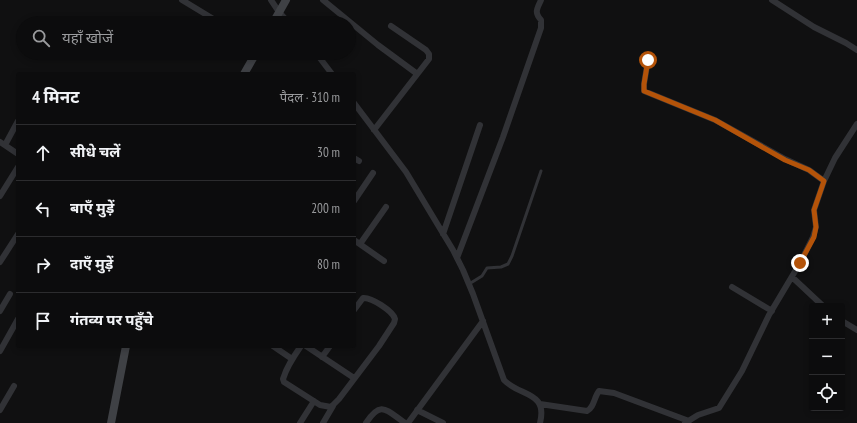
<!DOCTYPE html>
<html lang="hi">
<head>
<meta charset="utf-8">
<style>
  :root { --surface:#0c0c0d; --page:#151516; --text:#f1f3f6; --muted:#9a9b9d; --line:#2c2c2e }
  body { margin:0; font-family:"PT Sans Narrow","Noto Sans Devanagari",sans-serif; background:var(--page); color:var(--text) }
  .controls { position:absolute; right:12px; bottom:12px; display:grid; overflow:hidden; border-radius:4px; box-shadow:0 2px 6px #0003 }
  .controls button { width:36px; height:36px; display:grid; place-items:center; padding:0; border:0; border-bottom:1px solid var(--line); background:var(--surface); color:var(--text); font:20px sans-serif }
  .stop { position:absolute; width:12px; height:12px; margin:-9px; border:3px solid #b45309; border-radius:50%; background:#fff }
  .stop.end { background:#b45309; border-color:#fff; box-shadow:0 1px 4px #0008 }
  .list { margin:0; padding:0; list-style:none }
  h2 { display:flex; justify-content:space-between; align-items:center; height:52px; margin:0; padding:0 16px; font-size:17px }
  h2 small { font-size:13px; font-weight:400; color:var(--muted) }
  .list li { display:grid; grid-template-columns:26px 1fr auto; gap:12px; align-items:center; box-sizing:border-box; height:56px; padding:0 16px; border-top:1px solid var(--line) }
  .list b { display:block; font-size:15px; white-space:nowrap }
  .list em { font-size:13px; font-style:normal; color:var(--muted) }
  .icon { flex:none; width:22px; height:22px; fill:none; stroke:currentColor; stroke-width:2; stroke-linecap:round; stroke-linejoin:round }
  .map { position:relative; flex:none; width:857px; height:423px; overflow:hidden }
  .search { position:absolute; background:var(--surface); box-shadow:0 2px 6px #0003; left:16px; top:16px; width:340px; height:44px; display:flex; align-items:center; gap:10px; box-sizing:border-box; padding:0 14px; border-radius:22px; color:var(--muted); font-size:15px }
  .panel { position:absolute; background:var(--surface); box-shadow:0 2px 6px #0003; left:16px; top:72px; width:340px; height:276px; border-radius:4px }
  .map>svg:first-child { display:block }
  .lines { fill:none; stroke-linecap:round; stroke-linejoin:round }
  .lane { stroke:#313236; stroke-width:3 }
  .street { stroke:#313236; stroke-width:6 }
  .secondary { stroke:#3f4145; stroke-width:8 }
  .route { stroke:#b45309; stroke-width:5 }
</style>
</head>
<body>
<div class="map">
<svg width="857" height="423" viewBox="0 0 857 423">
  <rect width="100%" height="100%" fill="#101011"/>
  <g class="lines">
    <path class="lane" d="M469,284L482,276L487,268L501,267L508,264L512,256L541,171"/>
    <path class="street" d="M182,0L220,23
      M271,0L279,12L289,23
      M323,0L378,45L416,73
      M772,0L814,27L846,43L857,50
      M316,53L332,74
      M648,60L644,84V91L715,120L785,159L809,170L824,181
      M354,103L406,172L453,250L463,270L473,294L504,380C520,397 548,391 540,423
      M374,130L429,59V54L426,50L391,26
      M0,142L18,154
      M5,145L18,121
      M354,158L359,161
      M0,196L18,167
      M354,201L373,173
      M443,234L480,125
      M354,240L384,261
      M360,244L386,207
      M457,258L503,137L541,28V20C534,12 537,9 541,0
      M0,262L18,234
      M792,277L823,306
      M732,287L772,311
      M0,311L10,294
      M842,321L857,330
      M273,346L292,359
      M301,346C294,356 287,366 283,379L284,382L320,405L331,407L339,399L379,346L394,323L395,319C393,311 371,297 363,298L354,310
      M306,346L354,378
      M0,351L18,319
      M322,357L330,346
      M540,404L587,411C594,408 594,397 599,391L614,393L689,421
      M0,410L14,386
      M417,410L443,423
      M300,423L314,401
      M323,423L333,406
      M366,423C381,400 386,410 405,423
      M408,423L483,321
      M685,423L698,415L719,408L742,371L769,315L800,263L813,237L816,227L814,210L824,181L835,158L857,124"/>
    <path class="secondary" d="M273,23L286,0
      M244,74L256,53
      M111,423L126,346"/>
  </g>
  <g class="lines">
    <path class="route" d="M648,60L644,84V91L715,120L785,160L809,170L824,181L814,210L816,227L814,237L800,263"/>
  </g>
</svg>
<div class="controls">
<button>+</button>
<button>−</button>
<button><svg class="icon" aria-label="locate" viewBox="0 0 24 24"><circle cx="12" cy="12" r="6"/><path d="M12 2v4M12 18v4M2 12h4M18 12h4"/></svg></button>
</div>
<div class="stop" style="left:648px;top:60px"></div>
<div class="stop end" style="left:800px;top:263px"></div>
<div class="search"><svg class="icon" aria-label="search" viewBox="0 0 24 24"><circle cx="10" cy="10" r="6"/><path d="M15 15l6 6"/></svg>यहाँ खोजें</div>
<section class="panel">
<h2>4 मिनट<small>पैदल · 310 m</small></h2>
<ul class="list">
<li><svg class="icon" aria-label="ahead" viewBox="0 0 24 24"><path d="M12 20V5M6 11l6-6 6 6"/></svg><div><b>सीधे चलें</b></div><em>30 m</em></li>
<li><svg class="icon" aria-label="left" viewBox="0 0 24 24"><path d="M17 20v-9H6M10 6l-5 5 5 5"/></svg><div><b>बाएँ मुड़ें</b></div><em>200 m</em></li>
<li><svg class="icon" aria-label="right" viewBox="0 0 24 24"><path d="M7 20v-9h11M14 6l5 5-5 5"/></svg><div><b>दाएँ मुड़ें</b></div><em>80 m</em></li>
<li><svg class="icon" aria-label="arrive" viewBox="0 0 24 24"><path d="M6 21V4h12l-3 4 3 4H6"/></svg><div><b>गंतव्य पर पहुँचे</b></div></li>
</ul>
</section>
</div>
</body>
</html>
